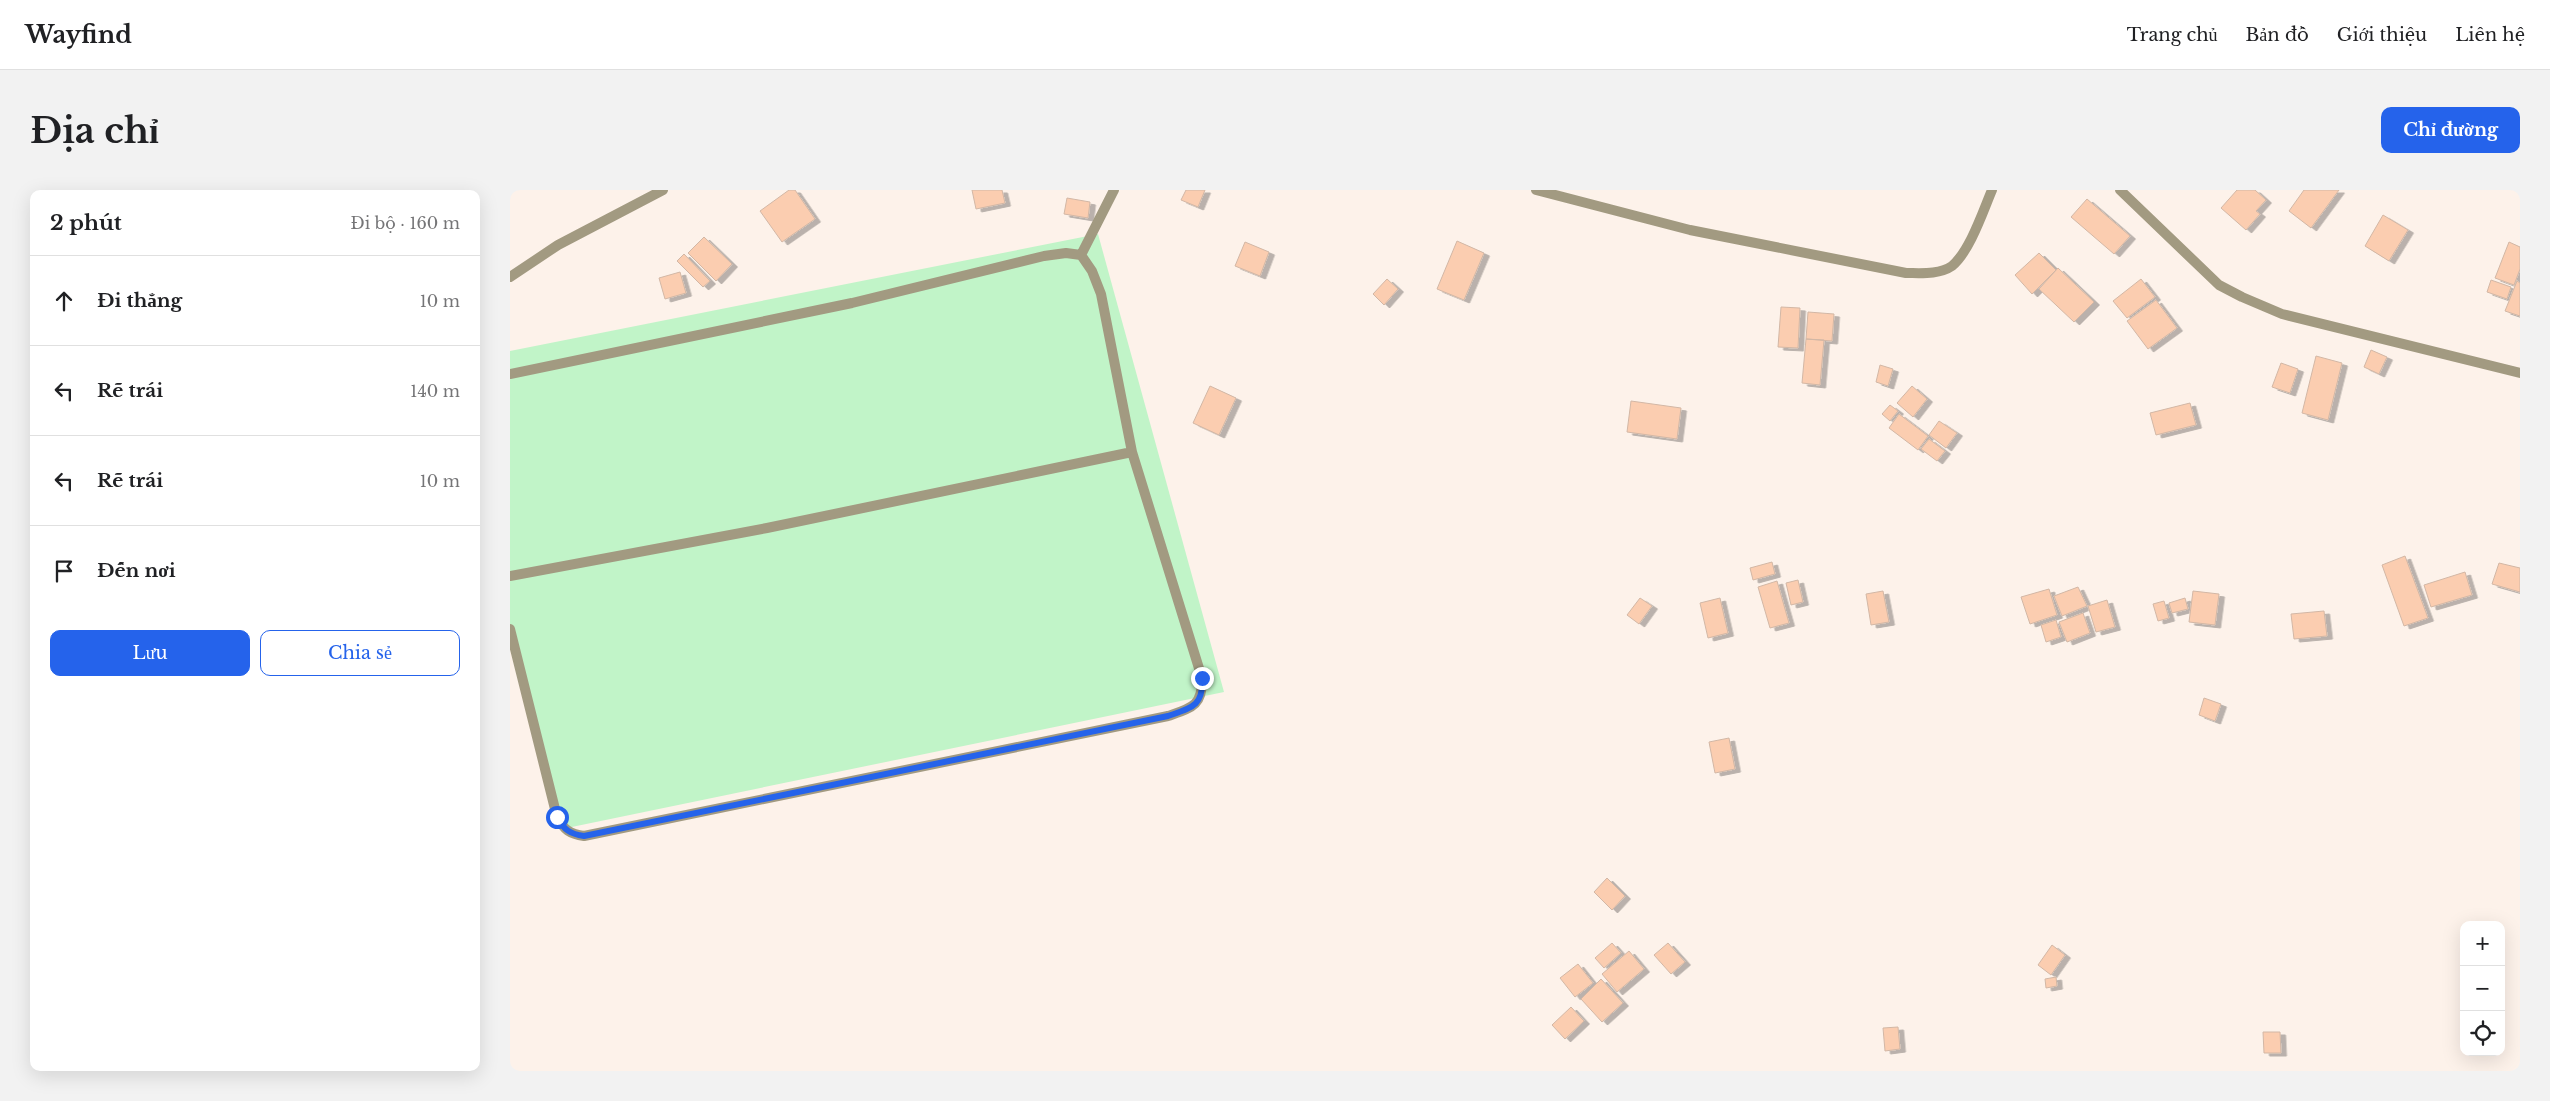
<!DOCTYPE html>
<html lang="vi">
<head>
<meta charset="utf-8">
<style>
  :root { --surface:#fff; --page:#f2f2f2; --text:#202124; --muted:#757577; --line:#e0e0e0; --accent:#2563eb }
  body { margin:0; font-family:"Libre Baskerville",serif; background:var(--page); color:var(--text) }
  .controls { position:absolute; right:15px; bottom:15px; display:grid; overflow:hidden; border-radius:10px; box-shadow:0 5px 20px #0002 }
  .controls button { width:45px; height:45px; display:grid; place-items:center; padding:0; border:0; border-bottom:1px solid var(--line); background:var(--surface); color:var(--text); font:25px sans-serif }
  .stop { position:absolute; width:15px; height:15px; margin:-11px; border:4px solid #2563eb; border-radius:50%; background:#fff }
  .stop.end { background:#2563eb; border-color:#fff; box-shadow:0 1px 5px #0008 }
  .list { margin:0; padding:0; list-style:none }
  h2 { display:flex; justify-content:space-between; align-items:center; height:65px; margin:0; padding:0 20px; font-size:21px }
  h2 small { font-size:16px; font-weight:400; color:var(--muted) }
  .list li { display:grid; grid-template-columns:32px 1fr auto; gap:15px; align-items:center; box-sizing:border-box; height:90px; padding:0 20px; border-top:1px solid var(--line) }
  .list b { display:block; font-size:19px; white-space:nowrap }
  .list em { font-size:16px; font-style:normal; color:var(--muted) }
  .actions { display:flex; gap:10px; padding:15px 20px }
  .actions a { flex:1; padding:11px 0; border:1px solid var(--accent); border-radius:10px; text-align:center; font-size:18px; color:var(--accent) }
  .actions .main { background:var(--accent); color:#fff }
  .icon { flex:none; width:28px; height:28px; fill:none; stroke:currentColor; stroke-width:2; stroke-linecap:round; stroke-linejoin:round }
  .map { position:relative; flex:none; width:2010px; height:881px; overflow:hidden; border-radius:10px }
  header { display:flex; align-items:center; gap:30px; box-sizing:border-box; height:70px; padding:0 25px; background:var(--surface); border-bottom:1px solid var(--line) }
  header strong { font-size:24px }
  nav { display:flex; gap:28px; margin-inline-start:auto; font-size:18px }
  .intro { display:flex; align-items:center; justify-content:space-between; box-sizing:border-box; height:120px; padding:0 30px }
  h1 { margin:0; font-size:35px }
  .button { padding:12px 22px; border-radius:10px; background:var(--accent); color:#fff; font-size:18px; font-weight:700 }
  main { display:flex; gap:30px; padding:0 30px }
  aside { flex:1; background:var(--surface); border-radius:10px; box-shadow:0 5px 20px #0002 }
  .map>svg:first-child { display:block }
  .green { fill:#c1f4c8 }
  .building { fill:#fbcdb0; stroke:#d2b7a5; filter:url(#shadow) }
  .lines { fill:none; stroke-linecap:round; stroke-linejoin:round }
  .lane { stroke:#a29a81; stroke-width:10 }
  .street { stroke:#a29a81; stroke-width:10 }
  .route { stroke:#2563eb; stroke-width:6 }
</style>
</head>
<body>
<header>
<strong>Wayfind</strong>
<nav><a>Trang chủ</a><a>Bản đồ</a><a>Giới thiệu</a><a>Liên hệ</a></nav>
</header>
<div class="intro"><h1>Địa chỉ</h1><a class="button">Chỉ đường</a></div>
<main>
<aside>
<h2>2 phút<small>Đi bộ · 160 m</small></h2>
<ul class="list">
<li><svg class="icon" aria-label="ahead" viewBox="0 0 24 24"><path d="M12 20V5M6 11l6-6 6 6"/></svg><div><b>Đi thẳng</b></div><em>10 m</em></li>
<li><svg class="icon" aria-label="left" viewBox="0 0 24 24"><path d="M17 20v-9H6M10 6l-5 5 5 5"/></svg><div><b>Rẽ trái</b></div><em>140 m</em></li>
<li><svg class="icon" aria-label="left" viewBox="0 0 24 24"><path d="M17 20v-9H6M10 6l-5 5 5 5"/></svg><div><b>Rẽ trái</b></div><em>10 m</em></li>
<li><svg class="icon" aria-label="arrive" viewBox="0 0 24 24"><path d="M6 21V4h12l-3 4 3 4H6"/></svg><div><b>Đến nơi</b></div></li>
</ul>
<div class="actions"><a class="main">Lưu</a><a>Chia sẻ</a></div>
</aside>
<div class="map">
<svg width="2010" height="881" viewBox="0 0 2010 881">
  <defs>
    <filter id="shadow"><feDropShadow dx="5.5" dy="3" stdDeviation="0" flood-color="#0004"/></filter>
  </defs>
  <rect width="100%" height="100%" fill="#fdf2ea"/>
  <path class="green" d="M588,44L714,502L52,639L0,437V161Z"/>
  <path class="building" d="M279,0H285L305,29L272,52L250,21Z
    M462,0H492L495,13L466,19Z
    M676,0H695L688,17L671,10Z
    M1727,0H1745L1756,10L1746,21L1750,24L1736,40L1711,18Z
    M1794,0H1829L1801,38L1779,21Z
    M557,8L580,12L578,28L554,24Z
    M1577,9L1620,46L1604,64L1561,27Z
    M1873,25L1898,40L1879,71L1855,56Z
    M194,47L222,74L206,91L178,63Z
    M947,51L974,63L954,110L927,99Z
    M735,52L759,62L750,86L725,76Z
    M1999,52L2010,57V79L2004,95L1985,88Z
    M1529,63L1546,80L1522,104L1505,85Z
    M174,64L200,91L193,97L167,71Z
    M1548,78L1584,112L1564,132L1529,99Z
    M170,82L176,103L155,109L149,88Z
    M877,89L888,99L874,115L863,104Z
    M1631,89L1645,107L1617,128L1603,111Z
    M1981,90L2001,97L1997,109L1977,102Z
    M2007,91L2010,93V126L1995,121Z
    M1646,110L1667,138L1638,159L1617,131Z
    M1271,117L1290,118L1288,158L1268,157Z
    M1298,122L1324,124L1322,151L1296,149Z
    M1296,149L1314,150L1310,195L1292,193Z
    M1861,160L1877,167L1869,184L1854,177Z
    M1806,166L1832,173L1818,230L1792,223Z
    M1771,173L1788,179L1780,203L1762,197Z
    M1370,175L1383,179L1378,196L1366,192Z
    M700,196L726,208L709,245L683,233Z
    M1402,196L1417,209L1403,227L1387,213Z
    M1121,211L1171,218L1167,249L1117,242Z
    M1680,213L1686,235L1646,245L1640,223Z
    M1380,215L1388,221L1380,231L1372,224Z
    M1389,224L1418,246L1408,260L1379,238Z
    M1429,231L1447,243L1436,258L1419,245Z
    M1419,249L1435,261L1427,271L1411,259Z
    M1895,366L1918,428L1894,436L1872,375Z
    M1262,372L1265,384L1243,390L1240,378Z
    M1989,373L2010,378V402L1982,394Z
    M1955,382L1962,405L1921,417L1914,395Z
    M1288,390L1293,412L1281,415L1276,393Z
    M1267,391L1279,433L1260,438L1248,397Z
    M1568,397L1577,416L1552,426L1544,406Z
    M1539,399L1547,425L1520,434L1511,407Z
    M1373,401L1379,432L1361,435L1356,404Z
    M1683,401L1709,404L1705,435L1679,432Z
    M1130,408L1142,416L1129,434L1117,425Z
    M1210,408L1218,443L1198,448L1190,413Z
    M1675,408L1678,419L1662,423L1659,413Z
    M1597,410L1605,437L1586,442L1578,416Z
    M1654,411L1659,428L1648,431L1643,414Z
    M1814,421L1817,446L1784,449L1781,424Z
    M1573,423L1580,443L1557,452L1549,432Z
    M1546,430L1551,447L1536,452L1531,435Z
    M1694,508L1711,514L1705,531L1689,525Z
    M1219,548L1225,579L1205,583L1199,552Z
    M1097,688L1115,706L1102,720L1084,702Z
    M1102,753L1111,763L1094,778L1085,768Z
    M1158,753L1175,772L1161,784L1144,765Z
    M1542,755L1555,765L1541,785L1528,775Z
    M1119,761L1134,779L1107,802L1092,784Z
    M1068,774L1083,793L1065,807L1050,788Z
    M1546,787L1547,796L1536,798L1535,789Z
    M1091,789L1113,813L1092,832L1071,809Z
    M1061,817L1074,831L1055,849L1042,835Z
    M1388,837L1390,859L1375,861L1373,838Z
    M1753,842H1770L1771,863H1754Z"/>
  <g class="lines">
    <path class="lane" d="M571,65L604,0
      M0,184L342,113L534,66L556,63L571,65L582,81L591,104L622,262L692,488C693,516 681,518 658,526L74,646C60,644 54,640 47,627L0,439
      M0,386L257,338L622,262"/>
    <path class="street" d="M1026,0L1180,40L1396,83C1410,83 1429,85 1442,76C1460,61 1473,21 1482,0
      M1610,0L1709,95L1732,107L1772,124L2010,183
      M0,87L48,55L153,0"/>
  </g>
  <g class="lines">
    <path class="route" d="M47,627C54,640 60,644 74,646L658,526C681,518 694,516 692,488"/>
  </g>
</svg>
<div class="controls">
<button>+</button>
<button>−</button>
<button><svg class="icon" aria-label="locate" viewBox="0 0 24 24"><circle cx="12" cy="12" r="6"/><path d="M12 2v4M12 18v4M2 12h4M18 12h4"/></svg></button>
</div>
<div class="stop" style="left:47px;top:627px"></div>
<div class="stop end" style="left:692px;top:488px"></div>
</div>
</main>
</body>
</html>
